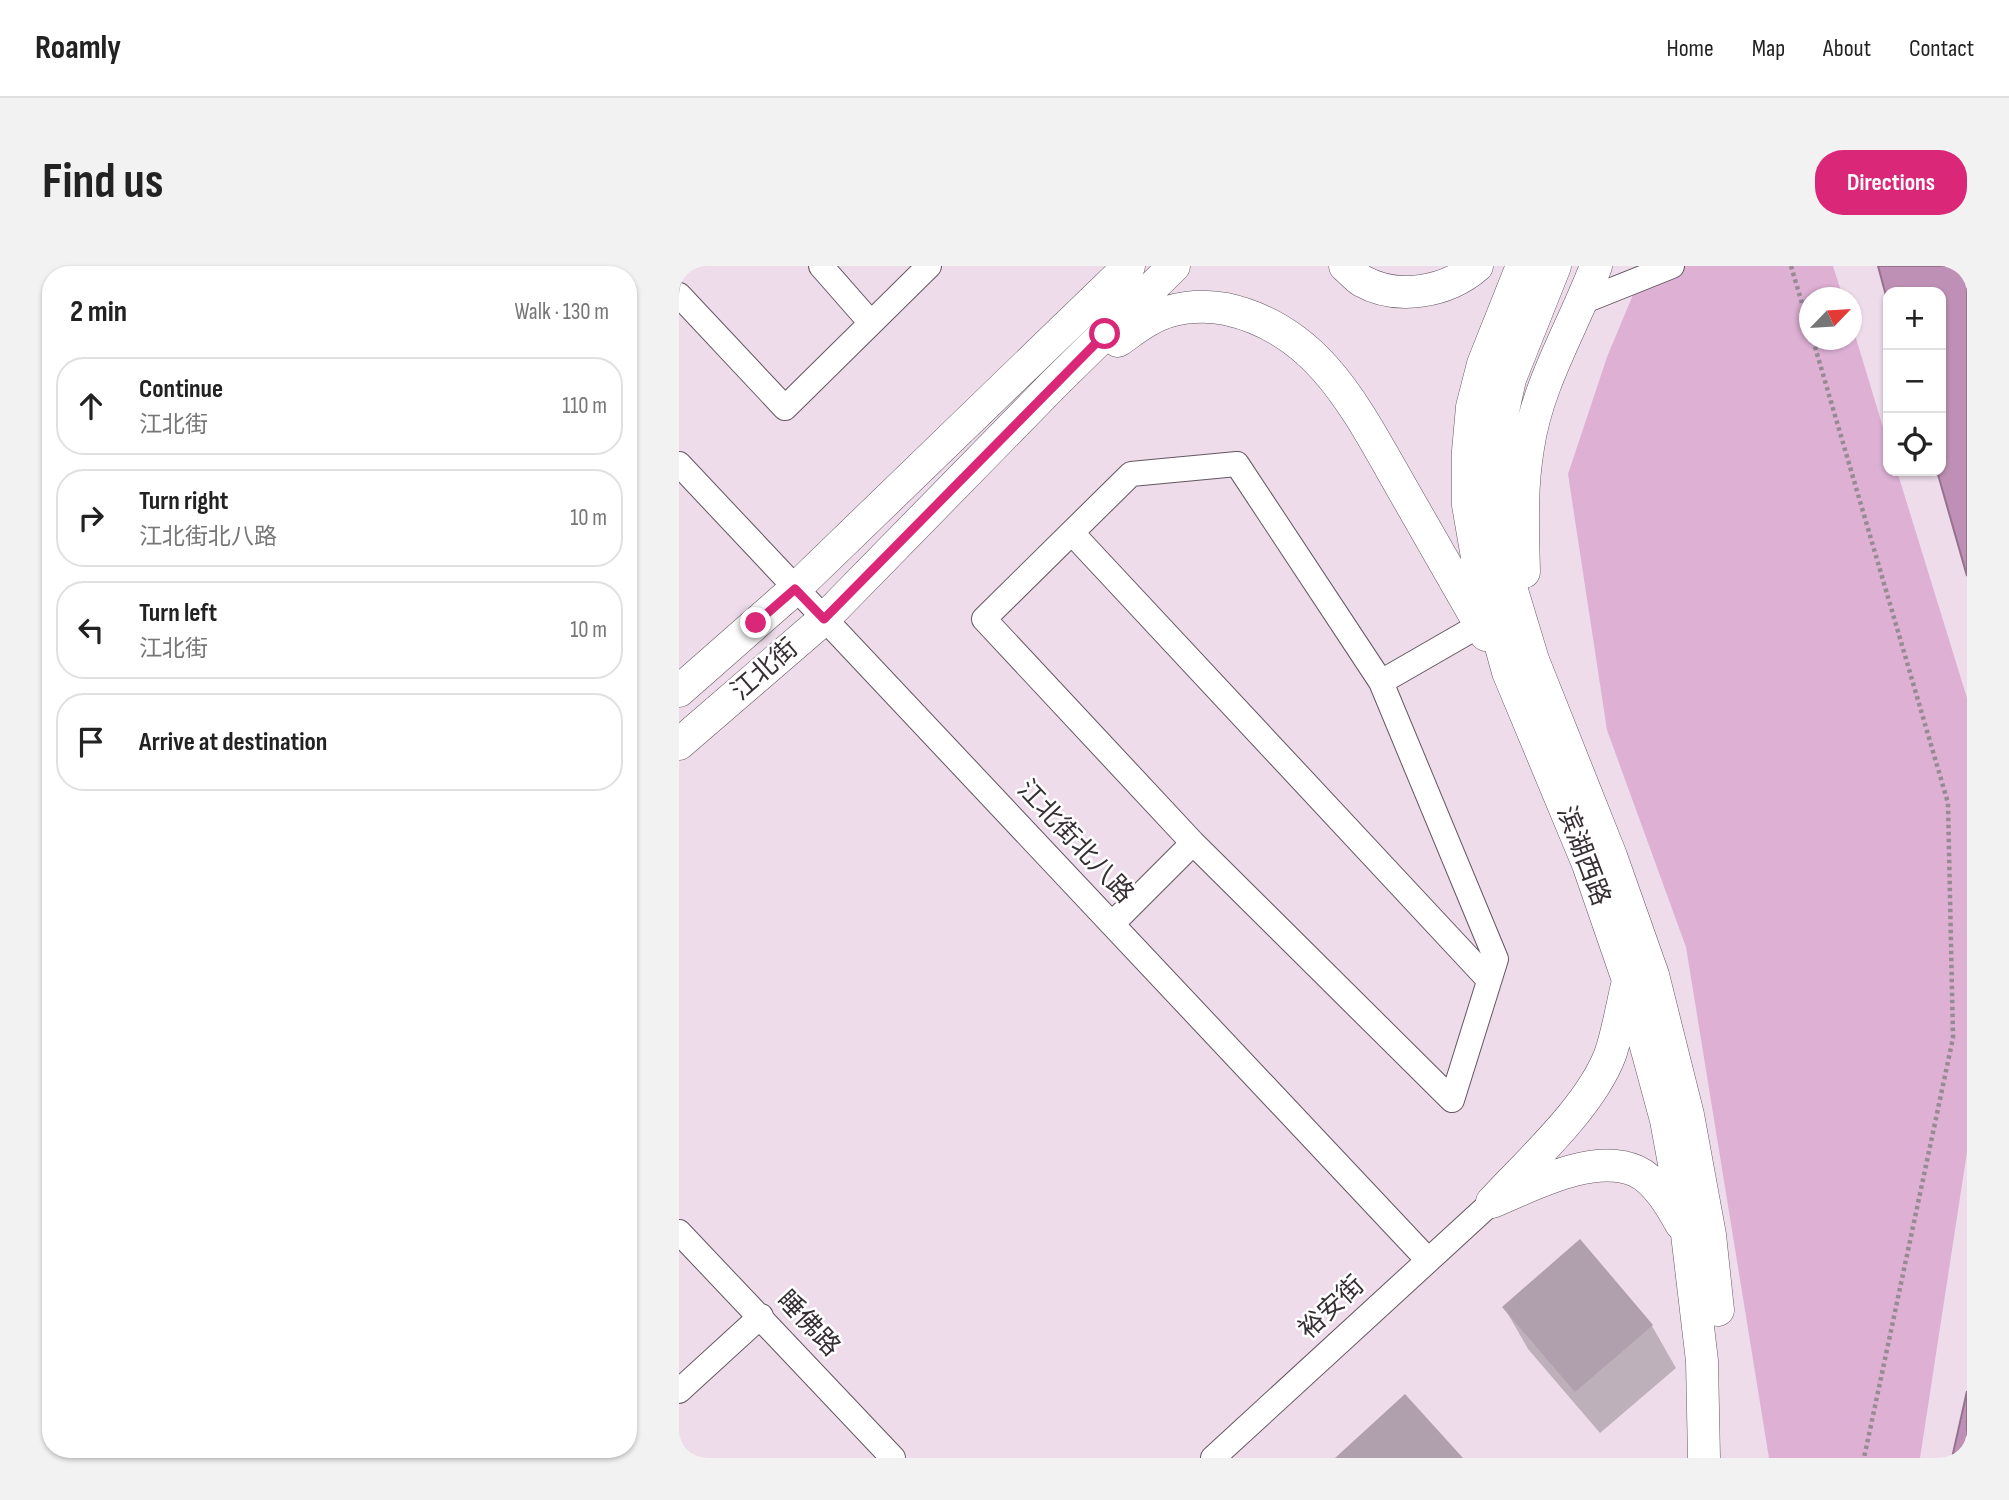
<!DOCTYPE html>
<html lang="en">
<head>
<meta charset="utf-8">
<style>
  :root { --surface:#fff; --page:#f2f2f2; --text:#222; --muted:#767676; --line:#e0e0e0; --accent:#db2777 }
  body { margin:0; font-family:"Sofia Sans Condensed","Noto Sans SC",sans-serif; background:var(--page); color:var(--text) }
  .controls { position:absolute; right:21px; top:21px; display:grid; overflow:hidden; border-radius:14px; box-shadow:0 2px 5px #0004 }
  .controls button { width:63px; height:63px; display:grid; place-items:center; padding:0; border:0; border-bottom:2px solid var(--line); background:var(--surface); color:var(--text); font:35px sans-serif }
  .compass { position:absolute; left:1120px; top:21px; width:63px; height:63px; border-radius:50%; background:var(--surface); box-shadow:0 2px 5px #0004; rotate:65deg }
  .stop { position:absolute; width:21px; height:21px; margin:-16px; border:5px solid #db2777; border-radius:50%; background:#fff }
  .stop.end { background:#db2777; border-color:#fff; box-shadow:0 2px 7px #0008 }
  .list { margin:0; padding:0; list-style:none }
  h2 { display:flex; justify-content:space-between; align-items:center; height:91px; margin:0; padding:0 28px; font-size:30px }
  h2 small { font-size:23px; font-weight:400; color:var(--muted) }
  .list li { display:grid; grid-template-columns:46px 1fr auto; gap:21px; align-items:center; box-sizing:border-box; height:98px; margin:0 14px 14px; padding:0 14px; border:2px solid var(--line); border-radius:28px }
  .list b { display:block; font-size:26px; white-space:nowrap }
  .list p { margin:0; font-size:23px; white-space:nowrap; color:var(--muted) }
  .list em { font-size:23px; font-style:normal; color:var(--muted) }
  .icon { flex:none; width:38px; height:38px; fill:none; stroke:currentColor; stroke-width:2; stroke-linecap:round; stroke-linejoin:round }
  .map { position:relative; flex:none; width:1288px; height:1192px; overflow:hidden; border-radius:28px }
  header { display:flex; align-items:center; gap:42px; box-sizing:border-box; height:98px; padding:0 35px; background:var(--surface); border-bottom:2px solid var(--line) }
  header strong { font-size:33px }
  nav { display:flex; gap:38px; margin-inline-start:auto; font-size:24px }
  .intro { display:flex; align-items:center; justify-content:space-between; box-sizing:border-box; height:168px; padding:0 42px }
  h1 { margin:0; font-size:49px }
  .button { padding:18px 32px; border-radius:28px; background:var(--accent); color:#fff; font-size:24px; font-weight:700 }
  main { display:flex; gap:42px; padding:0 42px }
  aside { flex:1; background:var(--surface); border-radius:28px; box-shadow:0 2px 5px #0004 }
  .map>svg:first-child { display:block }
  .green { fill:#ddb0d4 }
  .water { fill:#be90b5; stroke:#95738e; stroke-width:2 }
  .shadow { fill:#0003 }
  .building { fill:#b09fac }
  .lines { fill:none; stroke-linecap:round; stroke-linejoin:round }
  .minor-casing { stroke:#645661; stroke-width:26 }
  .major-casing { stroke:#645661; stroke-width:33 }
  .path { stroke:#968a93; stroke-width:4.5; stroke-dasharray:3.5 3.5; stroke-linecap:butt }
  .minor { stroke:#fff; stroke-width:24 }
  .major { stroke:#fff; stroke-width:32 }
  .route { stroke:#db2777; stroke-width:9 }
  .labels { text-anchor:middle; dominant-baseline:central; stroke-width:5; stroke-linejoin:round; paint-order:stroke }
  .street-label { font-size:26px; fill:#362f34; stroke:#fff }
</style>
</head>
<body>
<header>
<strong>Roamly</strong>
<nav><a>Home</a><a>Map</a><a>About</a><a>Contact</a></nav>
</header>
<div class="intro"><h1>Find us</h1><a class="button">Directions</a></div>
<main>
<aside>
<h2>2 min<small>Walk · 130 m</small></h2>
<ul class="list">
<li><svg class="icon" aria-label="ahead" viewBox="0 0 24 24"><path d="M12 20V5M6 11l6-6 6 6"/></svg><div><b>Continue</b><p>江北街</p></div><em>110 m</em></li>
<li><svg class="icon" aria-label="right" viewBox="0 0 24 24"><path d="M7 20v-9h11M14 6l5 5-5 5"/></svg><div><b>Turn right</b><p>江北街北八路</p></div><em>10 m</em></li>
<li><svg class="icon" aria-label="left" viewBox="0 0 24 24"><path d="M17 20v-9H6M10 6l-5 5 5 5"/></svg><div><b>Turn left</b><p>江北街</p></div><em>10 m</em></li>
<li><svg class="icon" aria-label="arrive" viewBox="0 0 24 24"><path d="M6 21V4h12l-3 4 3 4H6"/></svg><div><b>Arrive at destination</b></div></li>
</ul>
</aside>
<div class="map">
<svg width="1288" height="1192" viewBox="0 0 1288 1192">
  <rect width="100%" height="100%" fill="#eedcea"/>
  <path class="green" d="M966,0H1154L1164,31L1130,32V74H1172L1173,59L1209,178V205H1218L1288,432V886L1241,1192H1090L1007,681L928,464L889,208L928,91Z"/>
  <path class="water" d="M1199,0H1288V310L1258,205H1262V26H1209V37Z
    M1288,1125V1192H1273Z"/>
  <path class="shadow" d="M825,1041L973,1060L997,1102L921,1167L849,1083Z"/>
  <path class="building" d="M901,973L974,1059L896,1126L823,1041Z
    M726,1128L784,1192H656Z"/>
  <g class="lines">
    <defs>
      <path id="minor" d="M142,0L192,57
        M0,29L106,142L250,0
        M903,36L993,0
        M0,198L749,994
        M558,198L702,416L817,693L773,834L514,577L305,353L452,208Z
        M393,267L810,714
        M702,416L801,359
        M433,658L514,577
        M0,966L214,1192
        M0,1125L82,1050
        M534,1192L813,936"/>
      <path id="major" d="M666,0C672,5 677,11 683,15C719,35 768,26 798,0
        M843,0L804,98L793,141L789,185V239L799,297L829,406L909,598L949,714L987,854L1008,968L1023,1095L1025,1192
        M876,0L831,113L819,168L817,233L828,308L854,394L932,590L974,709L1009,849L1031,969L1039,1044
        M439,75C449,68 459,60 470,54C492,41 522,38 547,43C639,63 677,142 720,217C749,268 778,318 807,369
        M845,306C844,264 842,223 849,182C858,118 895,59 917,0
        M0,425L116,323L450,0
        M0,478L145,353L374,119L495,0
        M949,715C943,739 939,766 931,789C911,841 851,895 813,936C852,920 915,886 957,905C977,914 992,940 1002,958"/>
    </defs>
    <use href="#minor" class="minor-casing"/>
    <use href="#major" class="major-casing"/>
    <path class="path" d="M1112,0L1130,61
      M1134,74L1269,537L1274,772L1185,1192"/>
    <use href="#minor" class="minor"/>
    <use href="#major" class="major"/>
  </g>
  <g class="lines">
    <path class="route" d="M77,357L116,323L145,353L426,68"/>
  </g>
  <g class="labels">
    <g class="street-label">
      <text transform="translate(86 404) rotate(-41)">江北街</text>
      <text transform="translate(396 576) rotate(47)">江北街北八路</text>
      <text transform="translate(904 590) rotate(69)">滨湖西路</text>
      <text transform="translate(653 1042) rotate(-43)">裕安街</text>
      <text transform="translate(129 1058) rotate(47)">睡佛路</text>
    </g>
  </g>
</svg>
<div class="controls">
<button>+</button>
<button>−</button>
<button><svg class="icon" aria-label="locate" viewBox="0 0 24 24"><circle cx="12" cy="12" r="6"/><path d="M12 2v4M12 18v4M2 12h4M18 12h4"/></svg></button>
</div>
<svg class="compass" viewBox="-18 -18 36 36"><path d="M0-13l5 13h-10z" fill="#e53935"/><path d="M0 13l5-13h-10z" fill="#767676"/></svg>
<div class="stop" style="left:426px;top:68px"></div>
<div class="stop end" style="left:77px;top:357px"></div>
</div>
</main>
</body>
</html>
